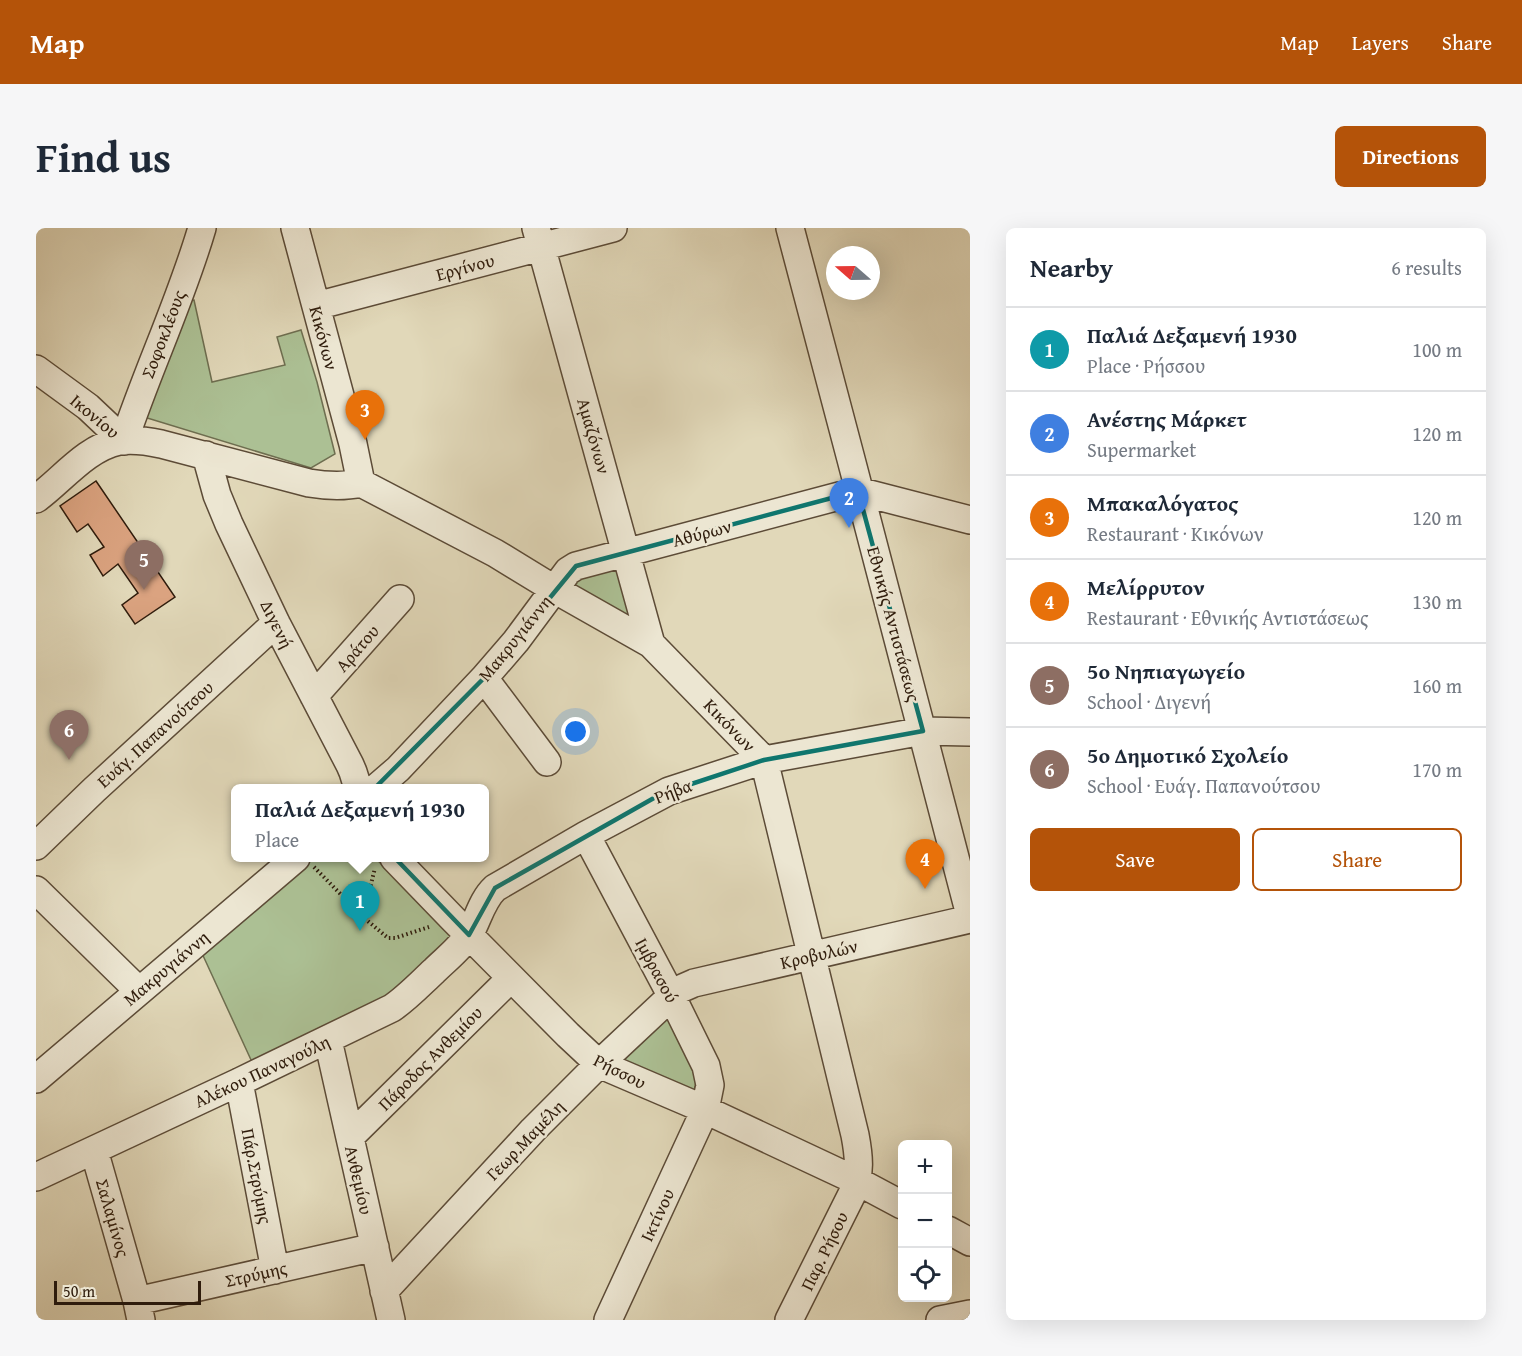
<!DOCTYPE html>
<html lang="en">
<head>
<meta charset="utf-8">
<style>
  :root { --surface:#fff; --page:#f6f6f7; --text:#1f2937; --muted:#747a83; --line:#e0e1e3; --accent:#b45309 }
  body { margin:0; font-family:"Gentium Book Plus",serif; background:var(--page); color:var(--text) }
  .controls { position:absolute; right:18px; bottom:18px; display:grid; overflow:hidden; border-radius:9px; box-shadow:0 6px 24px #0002 }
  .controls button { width:54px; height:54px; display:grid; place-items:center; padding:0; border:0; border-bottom:2px solid var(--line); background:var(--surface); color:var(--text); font:30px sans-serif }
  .compass { position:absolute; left:790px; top:18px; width:54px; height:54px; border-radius:50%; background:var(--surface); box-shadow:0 6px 24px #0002; rotate:290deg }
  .scale { position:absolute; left:18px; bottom:15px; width:147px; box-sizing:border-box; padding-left:6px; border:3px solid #2f1c0c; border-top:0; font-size:16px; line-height:21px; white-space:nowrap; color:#2f1c0c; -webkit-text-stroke:4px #ece6d2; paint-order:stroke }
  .you { position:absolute; left:540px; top:504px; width:21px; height:21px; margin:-15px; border:4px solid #fff; border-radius:50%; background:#1a73e8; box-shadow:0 0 0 9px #1a73e833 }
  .badge { display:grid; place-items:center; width:39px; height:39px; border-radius:50%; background:var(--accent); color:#fff; font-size:20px; font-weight:700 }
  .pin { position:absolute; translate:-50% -50px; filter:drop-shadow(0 2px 3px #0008) }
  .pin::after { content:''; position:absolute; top:32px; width:21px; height:18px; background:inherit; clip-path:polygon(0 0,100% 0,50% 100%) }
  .popup { position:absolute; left:195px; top:556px; width:258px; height:78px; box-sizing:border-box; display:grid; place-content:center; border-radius:9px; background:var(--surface); filter:drop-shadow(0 2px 4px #0005); font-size:20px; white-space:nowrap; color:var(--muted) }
  .popup b { font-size:22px; color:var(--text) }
  .popup::after { content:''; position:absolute; left:50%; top:100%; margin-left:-12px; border:12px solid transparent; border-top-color:var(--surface) }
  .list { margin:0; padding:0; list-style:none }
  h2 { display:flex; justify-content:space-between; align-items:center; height:78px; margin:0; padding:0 24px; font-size:26px }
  h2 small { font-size:20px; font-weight:400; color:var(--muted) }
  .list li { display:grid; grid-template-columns:39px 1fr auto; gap:18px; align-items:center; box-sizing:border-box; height:84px; padding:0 24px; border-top:2px solid var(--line) }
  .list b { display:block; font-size:22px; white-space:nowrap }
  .list p { margin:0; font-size:20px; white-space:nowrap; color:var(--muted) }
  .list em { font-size:20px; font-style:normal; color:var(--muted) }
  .actions { display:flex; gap:12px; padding:18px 24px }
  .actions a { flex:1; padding:14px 0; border:2px solid var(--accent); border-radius:9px; text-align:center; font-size:21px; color:var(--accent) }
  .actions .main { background:var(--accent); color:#fff }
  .icon { flex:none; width:33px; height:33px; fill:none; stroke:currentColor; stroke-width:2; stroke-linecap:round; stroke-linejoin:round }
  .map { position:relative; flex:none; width:934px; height:1092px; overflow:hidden; border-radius:9px }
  header { display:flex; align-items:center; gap:36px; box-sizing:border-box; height:84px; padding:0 30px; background:var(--accent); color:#fff }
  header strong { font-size:28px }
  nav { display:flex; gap:33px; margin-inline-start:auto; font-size:21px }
  .intro { display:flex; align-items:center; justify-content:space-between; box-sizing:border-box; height:144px; padding:0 36px }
  h1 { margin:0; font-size:42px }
  .button { padding:15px 27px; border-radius:9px; background:var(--accent); color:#fff; font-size:21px; font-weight:700 }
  main { display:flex; gap:36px; padding:0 36px }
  aside { flex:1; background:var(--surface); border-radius:9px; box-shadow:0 6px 24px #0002 }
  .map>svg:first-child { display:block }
  .green { fill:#acc094; stroke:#6e6e50; stroke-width:1.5 }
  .building { fill:#dba380; stroke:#2f1c0c; stroke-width:1.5 }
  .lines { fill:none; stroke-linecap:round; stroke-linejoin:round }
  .minor-casing { stroke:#5c4b37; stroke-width:30 }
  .path { stroke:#2f1c0c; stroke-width:4; stroke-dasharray:1.5 3; stroke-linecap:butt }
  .minor { stroke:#ece6d2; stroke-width:27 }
  .marked { fill:none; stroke:#0f766e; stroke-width:4.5; stroke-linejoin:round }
  .labels { text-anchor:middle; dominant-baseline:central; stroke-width:5; stroke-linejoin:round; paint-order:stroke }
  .street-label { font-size:18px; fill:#2f1c0c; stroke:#ece6d2 }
</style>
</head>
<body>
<header>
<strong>Map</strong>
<nav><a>Map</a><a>Layers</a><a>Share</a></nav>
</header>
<div class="intro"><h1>Find us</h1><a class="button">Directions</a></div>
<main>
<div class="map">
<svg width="934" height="1092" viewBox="0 0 934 1092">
  <rect width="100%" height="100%" fill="#e1d8b9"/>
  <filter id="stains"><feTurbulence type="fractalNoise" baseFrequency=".00333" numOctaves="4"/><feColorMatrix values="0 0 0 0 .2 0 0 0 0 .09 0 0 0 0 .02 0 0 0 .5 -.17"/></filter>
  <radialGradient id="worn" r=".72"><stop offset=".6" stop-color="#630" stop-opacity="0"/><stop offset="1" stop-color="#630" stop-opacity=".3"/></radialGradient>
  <path class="green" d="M158,72L176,154L249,137L241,109L265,102L281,154L299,226L275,240L108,189L148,73Z
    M581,337L601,392L584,383L531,358L545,345Z
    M277,630H339L419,707L349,769L216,834L164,721Z
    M635,790L661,850L658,863L585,832L624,791Z"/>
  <path class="building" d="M60,253L139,369L99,396L86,377L102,365L82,336L67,348L54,327L68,319L52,296L41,304L24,278Z"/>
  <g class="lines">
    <defs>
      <path id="minor" d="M259,0L317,216L325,255
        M500,0L615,416
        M754,0C814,229 876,458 934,687
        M280,78L577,0
        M0,141L52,179L88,213
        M88,213C112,141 145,72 166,0
        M170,227L181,267L193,296L240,395L314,537L317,544L322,560
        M0,271C26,252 50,220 83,213C97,211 111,213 125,216L273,255C291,258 307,259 325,255L459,325L518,361L615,416L728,532L819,907C823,928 825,946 816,966L753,1092
        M448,450L511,534
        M278,468L364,371
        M340,560L362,541L448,450L480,413L532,343L540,338L822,263L934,292
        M550,607L635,767L670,838L674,857L669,882L572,1092
        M0,618L58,562L240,395
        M358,630L417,691L532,807L563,836L661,878L821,953L866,977
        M0,662L103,763
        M292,812L355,1092
        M0,851L260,630
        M203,854L239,1042
        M314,909L475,750
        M58,922L101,1073L105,1092
        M0,949L203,854L356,780C371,770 384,756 398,743C410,731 425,720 434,705C442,691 446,672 459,660L550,607L633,563L728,532L887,503L934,504
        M912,1002L934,1014
        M348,1063L497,902L563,836L642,762L658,755L934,691
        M101,1073L339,1019
        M904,1092L934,1086"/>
    </defs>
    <use href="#minor" class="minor-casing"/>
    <path class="path" d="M278,639L327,689L352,710H359L393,699
      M327,688L339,640"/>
    <use href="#minor" class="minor"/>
  </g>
  <path class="marked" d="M822,263L887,503L728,532L625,566L459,660L433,707L336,606L325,574L448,450L540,338Z"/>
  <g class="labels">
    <g class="street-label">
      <text transform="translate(429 39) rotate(-15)">Εργίνου</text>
      <text transform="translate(127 106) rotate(-69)">Σοφοκλέους</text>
      <text transform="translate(288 110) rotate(75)">Κικόνων</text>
      <text transform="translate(59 188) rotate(40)">Ικονίου</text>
      <text transform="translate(558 208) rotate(74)">Αμαζόνων</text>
      <text transform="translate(666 305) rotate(-15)">Αθύρων</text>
      <text transform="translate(241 396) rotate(64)">Διγενή</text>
      <text transform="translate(858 396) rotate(75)">Εθνικής Αντιστάσεως</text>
      <text transform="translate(479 410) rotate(-51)">Μακρυγιάννη</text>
      <text transform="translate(321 420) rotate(-49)">Αράτου</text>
      <text transform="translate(694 497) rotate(46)">Κικόνων</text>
      <text transform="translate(119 506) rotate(-42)">Ευάγ. Παπανούτσου</text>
      <text transform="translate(637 563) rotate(-21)">Ρήβα</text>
      <text transform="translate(783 726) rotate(-13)">Κροβυλών</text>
      <text transform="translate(130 740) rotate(-40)">Μακρυγιάννη</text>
      <text transform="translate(621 742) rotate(62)">Ιμβρασού</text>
      <text transform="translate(394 830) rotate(-45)">Πάροδος Ανθεμίου</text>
      <text transform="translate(226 843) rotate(-25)">Αλέκου Παναγούλη</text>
      <text transform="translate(584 843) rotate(27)">Ρήσσου</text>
      <text transform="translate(489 912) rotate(-46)">Γεωρ.Μαμέλη</text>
      <text transform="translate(221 948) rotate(79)">Πάρ.Στρύμης</text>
      <text transform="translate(323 952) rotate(77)">Ανθεμίου</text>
      <text transform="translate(621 987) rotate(-65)">Ικτίνου</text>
      <text transform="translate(77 990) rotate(74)">Σαλαμίνος</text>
      <text transform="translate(788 1023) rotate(-64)">Παρ. Ρήσου</text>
      <text transform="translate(220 1046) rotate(-13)">Στρύμης</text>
    </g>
  </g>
  <rect width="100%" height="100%" filter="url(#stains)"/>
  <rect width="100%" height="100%" fill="url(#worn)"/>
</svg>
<div class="controls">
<button>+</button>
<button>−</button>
<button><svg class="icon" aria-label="locate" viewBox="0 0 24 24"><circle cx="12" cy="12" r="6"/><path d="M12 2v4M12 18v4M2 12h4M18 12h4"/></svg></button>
</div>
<svg class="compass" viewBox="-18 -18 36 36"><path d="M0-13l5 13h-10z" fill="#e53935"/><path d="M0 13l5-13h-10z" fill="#747a83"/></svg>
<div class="scale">50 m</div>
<div class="you"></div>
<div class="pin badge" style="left:324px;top:703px;background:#0f9aa8">1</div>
<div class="popup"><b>Παλιά Δεξαμενή 1930</b>Place</div>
<div class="pin badge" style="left:813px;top:300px;background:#3f7fe0">2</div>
<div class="pin badge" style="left:329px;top:212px;background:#e8710a">3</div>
<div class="pin badge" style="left:889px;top:661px;background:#e8710a">4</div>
<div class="pin badge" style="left:108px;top:362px;background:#8d6e63">5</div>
<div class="pin badge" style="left:33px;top:532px;background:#8d6e63">6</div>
</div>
<aside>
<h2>Nearby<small>6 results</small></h2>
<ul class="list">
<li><span class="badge" style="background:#0f9aa8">1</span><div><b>Παλιά Δεξαμενή 1930</b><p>Place · Ρήσσου</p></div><em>100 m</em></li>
<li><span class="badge" style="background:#3f7fe0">2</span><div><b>Ανέστης Μάρκετ</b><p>Supermarket</p></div><em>120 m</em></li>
<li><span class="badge" style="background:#e8710a">3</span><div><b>Μπακαλόγατος</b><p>Restaurant · Κικόνων</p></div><em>120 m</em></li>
<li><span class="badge" style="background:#e8710a">4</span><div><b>Μελίρρυτον</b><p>Restaurant · Εθνικής Αντιστάσεως</p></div><em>130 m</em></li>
<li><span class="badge" style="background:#8d6e63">5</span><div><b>5ο Νηπιαγωγείο</b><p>School · Διγενή</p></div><em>160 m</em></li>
<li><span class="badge" style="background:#8d6e63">6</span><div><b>5ο Δημοτικό Σχολείο</b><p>School · Ευάγ. Παπανούτσου</p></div><em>170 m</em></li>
</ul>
<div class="actions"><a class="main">Save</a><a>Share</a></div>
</aside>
</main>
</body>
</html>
